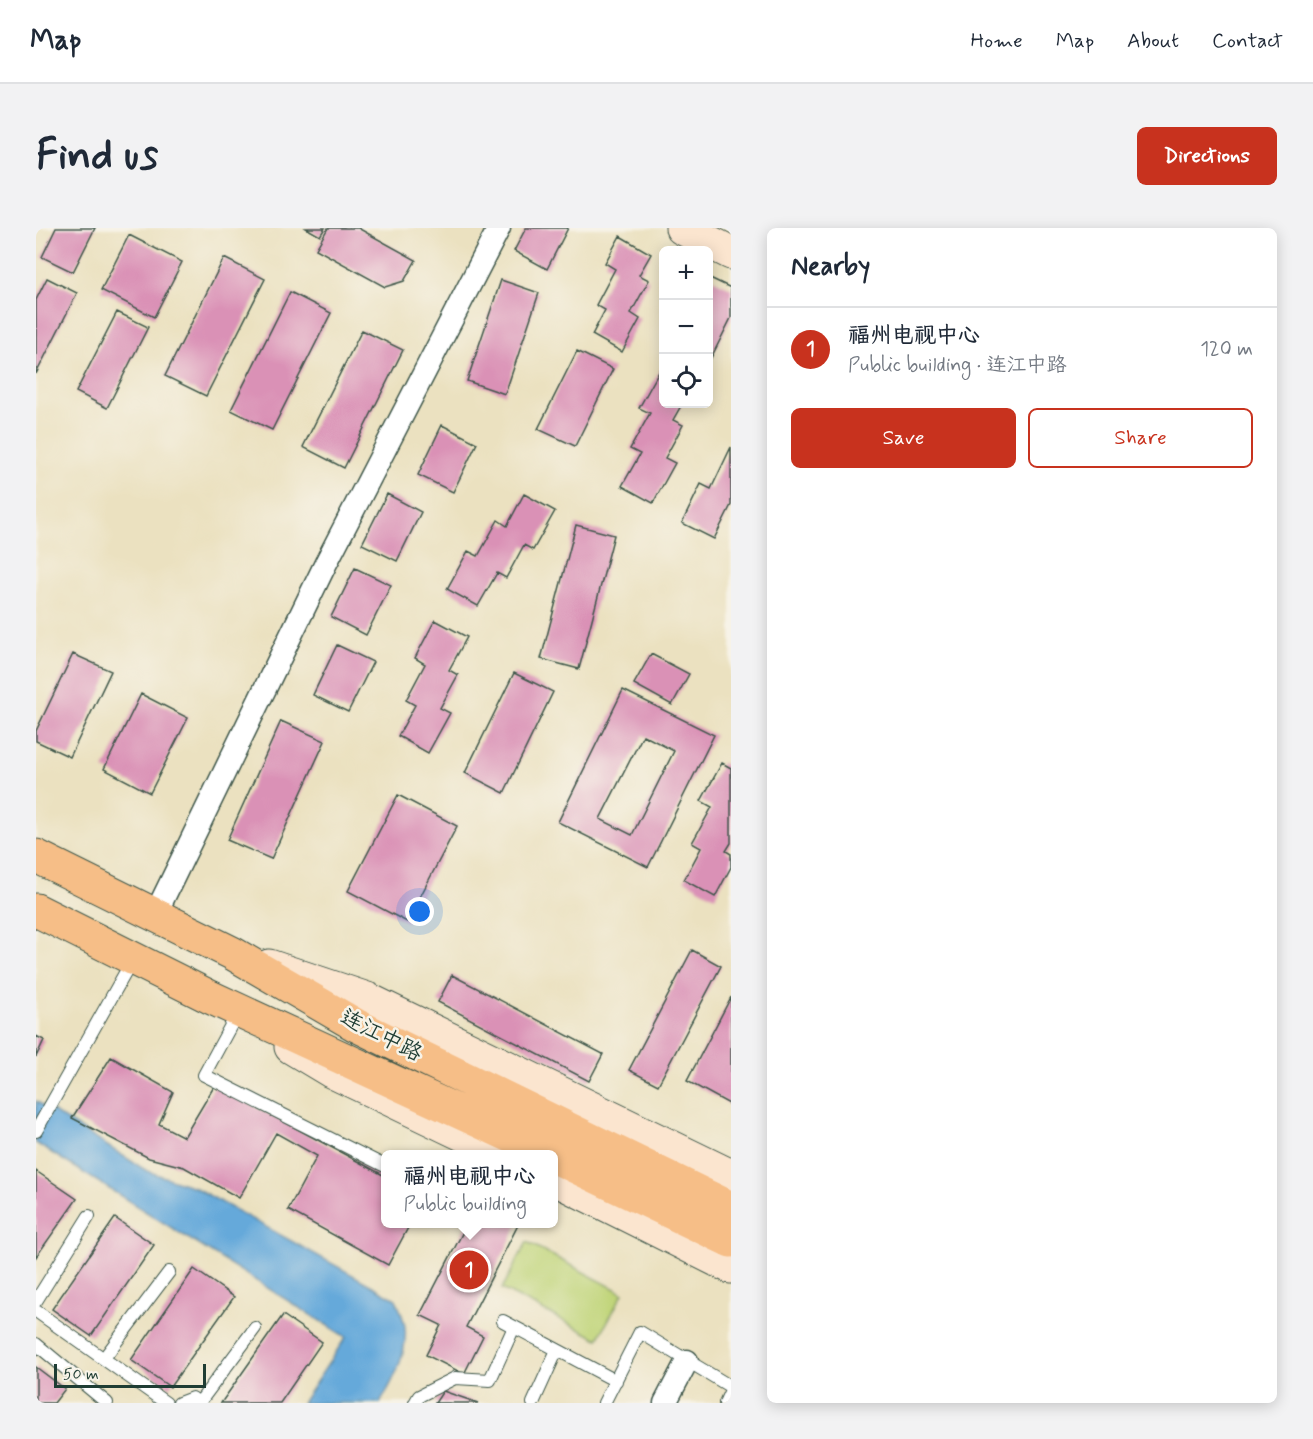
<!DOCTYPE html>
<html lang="en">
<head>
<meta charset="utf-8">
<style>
  :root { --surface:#fff; --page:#f2f2f3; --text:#1f2937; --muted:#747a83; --line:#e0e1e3; --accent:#c8321e }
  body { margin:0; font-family:Mynerve,"LXGW WenKai TC",sans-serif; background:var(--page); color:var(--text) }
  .controls { position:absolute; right:18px; top:18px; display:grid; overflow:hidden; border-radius:9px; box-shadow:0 3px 15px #0003 }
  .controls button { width:54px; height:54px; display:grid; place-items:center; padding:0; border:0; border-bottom:2px solid var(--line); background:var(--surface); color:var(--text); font:30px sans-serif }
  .scale { position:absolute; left:18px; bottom:15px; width:152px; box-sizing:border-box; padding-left:6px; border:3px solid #1f3d34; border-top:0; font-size:16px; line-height:21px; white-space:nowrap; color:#1f3d34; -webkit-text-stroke:4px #f7f3e8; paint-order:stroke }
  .you { position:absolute; left:384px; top:684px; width:21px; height:21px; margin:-15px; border:4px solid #fff; border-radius:50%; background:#1a73e8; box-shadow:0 0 0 9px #1a73e833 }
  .badge { display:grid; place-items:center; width:39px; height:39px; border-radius:50%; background:var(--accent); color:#fff; font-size:20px; font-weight:700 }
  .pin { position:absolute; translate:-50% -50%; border:3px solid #fff; box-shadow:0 2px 6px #0006 }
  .popup { position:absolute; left:345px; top:922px; width:177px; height:78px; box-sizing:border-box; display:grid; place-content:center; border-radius:9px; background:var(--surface); filter:drop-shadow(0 2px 4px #0005); font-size:20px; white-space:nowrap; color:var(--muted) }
  .popup b { font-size:22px; color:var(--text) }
  .popup::after { content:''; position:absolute; left:50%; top:100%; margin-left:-12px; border:12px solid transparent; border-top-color:var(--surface) }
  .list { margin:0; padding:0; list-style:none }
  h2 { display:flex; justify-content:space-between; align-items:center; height:78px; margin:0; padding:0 24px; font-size:26px }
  h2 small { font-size:20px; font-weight:400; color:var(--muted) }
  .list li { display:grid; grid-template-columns:39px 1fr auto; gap:18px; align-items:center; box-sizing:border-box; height:84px; padding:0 24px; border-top:2px solid var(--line) }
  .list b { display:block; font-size:22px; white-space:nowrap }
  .list p { margin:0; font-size:20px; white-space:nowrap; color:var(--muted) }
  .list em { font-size:20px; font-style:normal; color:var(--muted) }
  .actions { display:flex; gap:12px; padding:18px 24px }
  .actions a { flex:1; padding:14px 0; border:2px solid var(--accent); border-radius:9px; text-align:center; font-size:21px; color:var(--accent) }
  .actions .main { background:var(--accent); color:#fff }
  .icon { flex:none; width:33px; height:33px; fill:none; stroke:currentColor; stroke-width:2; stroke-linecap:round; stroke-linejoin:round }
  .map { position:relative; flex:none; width:695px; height:1175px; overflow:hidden; border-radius:9px }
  header { display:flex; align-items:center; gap:36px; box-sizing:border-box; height:84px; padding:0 30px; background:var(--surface); border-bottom:2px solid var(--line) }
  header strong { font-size:28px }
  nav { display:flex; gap:33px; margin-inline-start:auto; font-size:21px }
  .intro { display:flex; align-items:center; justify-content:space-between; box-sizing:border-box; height:144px; padding:0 36px }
  h1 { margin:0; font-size:42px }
  .button { padding:15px 27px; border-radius:9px; background:var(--accent); color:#fff; font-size:21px; font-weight:700 }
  main { display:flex; gap:36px; padding:0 36px }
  aside { flex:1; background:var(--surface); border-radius:9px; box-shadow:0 3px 15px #0003 }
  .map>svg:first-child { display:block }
  .green { fill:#bfd477; stroke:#6f8856; stroke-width:1.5 }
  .water { fill:#65a9da; stroke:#427387; stroke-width:1.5 }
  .building { fill:#da91b6; fill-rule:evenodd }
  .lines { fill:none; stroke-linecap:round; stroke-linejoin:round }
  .lane-casing { stroke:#3e5649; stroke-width:14 }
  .street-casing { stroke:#3e5649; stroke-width:25 }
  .secondary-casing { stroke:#3e5649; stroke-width:35 }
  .highway-casing { stroke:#3e5649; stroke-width:35 }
  .lane { stroke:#fff; stroke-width:12 }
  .street { stroke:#fff; stroke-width:22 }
  .secondary { stroke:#fbe5cf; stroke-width:33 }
  .highway { stroke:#f6be87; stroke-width:33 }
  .labels { text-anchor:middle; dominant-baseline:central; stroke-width:5; stroke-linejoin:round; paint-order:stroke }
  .street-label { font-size:22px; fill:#1f3d34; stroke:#f7f3e8 }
</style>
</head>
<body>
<header>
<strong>Map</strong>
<nav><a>Home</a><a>Map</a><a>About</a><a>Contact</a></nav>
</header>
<div class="intro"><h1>Find us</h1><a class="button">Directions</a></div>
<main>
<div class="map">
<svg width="695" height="1175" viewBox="0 0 695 1175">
  <rect width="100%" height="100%" fill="#f7f3e8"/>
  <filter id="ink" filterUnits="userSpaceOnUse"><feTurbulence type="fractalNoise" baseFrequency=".0167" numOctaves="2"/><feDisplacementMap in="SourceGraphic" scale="12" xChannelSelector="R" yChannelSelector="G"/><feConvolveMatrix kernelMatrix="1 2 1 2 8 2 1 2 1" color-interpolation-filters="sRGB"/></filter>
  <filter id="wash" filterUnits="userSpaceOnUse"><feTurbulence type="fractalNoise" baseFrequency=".008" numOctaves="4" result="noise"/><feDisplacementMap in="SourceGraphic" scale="24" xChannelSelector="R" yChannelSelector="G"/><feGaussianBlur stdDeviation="1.35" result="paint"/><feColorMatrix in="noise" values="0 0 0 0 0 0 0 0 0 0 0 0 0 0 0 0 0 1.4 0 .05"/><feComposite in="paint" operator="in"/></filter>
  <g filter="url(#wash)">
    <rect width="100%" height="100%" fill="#ebe1c0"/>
    <path class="green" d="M491,1014L587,1065L562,1111L466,1061Z"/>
    <path class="water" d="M0,873L111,943L158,959L360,1071C363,1080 368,1090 369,1099C372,1125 357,1154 344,1175H266L310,1109L0,915Z"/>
    <g id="blocks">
      <path class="building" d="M20,0H59L37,44L6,29Z
        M270,0H289L284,8Z
        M292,0H322L380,32L368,53L349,59L280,21Z
        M490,0H532L511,41L478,23Z
        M93,7L146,34L118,89L65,62Z
        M584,8L615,26L603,47L613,52L595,85L604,91L586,124L556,107L569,82L560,77L579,41L569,35Z
        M188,30L229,51L170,168L129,148Z
        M672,49L695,60V90L672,136Z
        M11,50L41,65L0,146V72Z
        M465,52L503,65L469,166L431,153Z
        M254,64L295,85L236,202L195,182Z
        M81,84L112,99L71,180L40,164Z
        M326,102L367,122L308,240L267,219Z
        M541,123L577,141L539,218L502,201Z
        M624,142L628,143V176H646L637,192L647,197L629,230L639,235L617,275L586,258L604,226L594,221L614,185L603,180Z
        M406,197L441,215L417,264L382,247Z
        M695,219V277L678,311L646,295L665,256L675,261Z
        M351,266L385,284L361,333L326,316Z
        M488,266L519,283L497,322L488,317L470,350L461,345L442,378L411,361L432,323L442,328L462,292L471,298Z
        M540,297L578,307L543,441L505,431Z
        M319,340L355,357L330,407L295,389Z
        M399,392L431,409L413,442L422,447L404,480L414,485L392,525L362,508L379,477L370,472L389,436L379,430Z
        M301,417L337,434L312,484L277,467Z
        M37,426L75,443L34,529L0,513V503Z
        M615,426L653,446L636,477L598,456Z
        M478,445L517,464L468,565L429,545Z
        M587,462L678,507L612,639L522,594ZM607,507L638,523L596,607L564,591Z
        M105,466L152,490L114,565L68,541Z
        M245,493L289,513L235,631L191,612Z
        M686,535L695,540V615L690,623L695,626V639L679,669L648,652L665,620L656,615L676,579L665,573Z
        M362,567L421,598L371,694L312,663Z
        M656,722L685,738L622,857L593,842Z
        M416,747L567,826L553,853L402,774Z
        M695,769V877L651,853Z
        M0,808L8,812L0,829Z
        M75,829L137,864L123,896L148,909L179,857L349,948V996H374L352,1037L252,982L281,928L240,905L203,970L148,939L113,930L36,890Z
        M0,943L41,971L0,1029Z
        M79,990L118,1017L55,1108L16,1081Z
        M431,996L482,997L430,1099L447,1108L428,1146L390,1127L405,1097L384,1087Z
        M158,1041L198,1069L134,1159L95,1132Z
        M247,1087L286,1114L244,1175H185Z
        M0,1139L29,1161L18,1175H0Z
        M407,1163L442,1175H399Z"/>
    </g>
  </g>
  <g filter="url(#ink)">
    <use href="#blocks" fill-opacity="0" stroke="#3e5649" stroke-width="1.5"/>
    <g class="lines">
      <defs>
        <path id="lane" d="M201,786L168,847L349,938
          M0,903L97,731
          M0,1073L53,988
          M0,1083L130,1175
          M467,1093L580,1153
          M0,1116L71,1175
          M68,1130L133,1044
          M143,1175L156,1170L163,1175
          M163,1175L219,1100
          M379,1175L383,1168L419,1150L454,1152L478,1099
          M497,1175L521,1122
          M568,1175L604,1104L695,1159
          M689,1175L695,1162"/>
        <path id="street" d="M119,687L290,335L463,0
          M629,1175L651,1133"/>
        <path id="secondary" d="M646,0L695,25
          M233,738L331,771L695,948
          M255,819L295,843L468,926
          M517,950L695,1039"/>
        <path id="highway" d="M0,628L196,725L320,797L695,980
          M0,682L174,769L514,926
          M517,928L695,1013"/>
      </defs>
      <use href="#lane" class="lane-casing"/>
      <use href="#street" class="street-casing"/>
      <use href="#secondary" class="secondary-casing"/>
      <use href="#highway" class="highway-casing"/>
      <use href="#lane" class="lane"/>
      <use href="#street" class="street"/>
      <use href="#secondary" class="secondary"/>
      <use href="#highway" class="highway"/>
    </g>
  </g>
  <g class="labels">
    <g class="street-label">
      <text transform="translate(345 808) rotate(27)">连江中路</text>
    </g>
  </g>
</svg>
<div class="controls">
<button>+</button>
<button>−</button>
<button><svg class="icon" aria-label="locate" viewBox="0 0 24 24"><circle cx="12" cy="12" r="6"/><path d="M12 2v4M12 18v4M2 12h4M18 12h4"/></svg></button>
</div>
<div class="scale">50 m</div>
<div class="you"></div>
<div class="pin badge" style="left:433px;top:1042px">1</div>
<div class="popup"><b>福州电视中心</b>Public building</div>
</div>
<aside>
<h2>Nearby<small></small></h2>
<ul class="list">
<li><span class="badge">1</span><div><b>福州电视中心</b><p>Public building · 连江中路</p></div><em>120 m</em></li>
</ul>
<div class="actions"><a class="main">Save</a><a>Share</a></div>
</aside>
</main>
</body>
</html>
